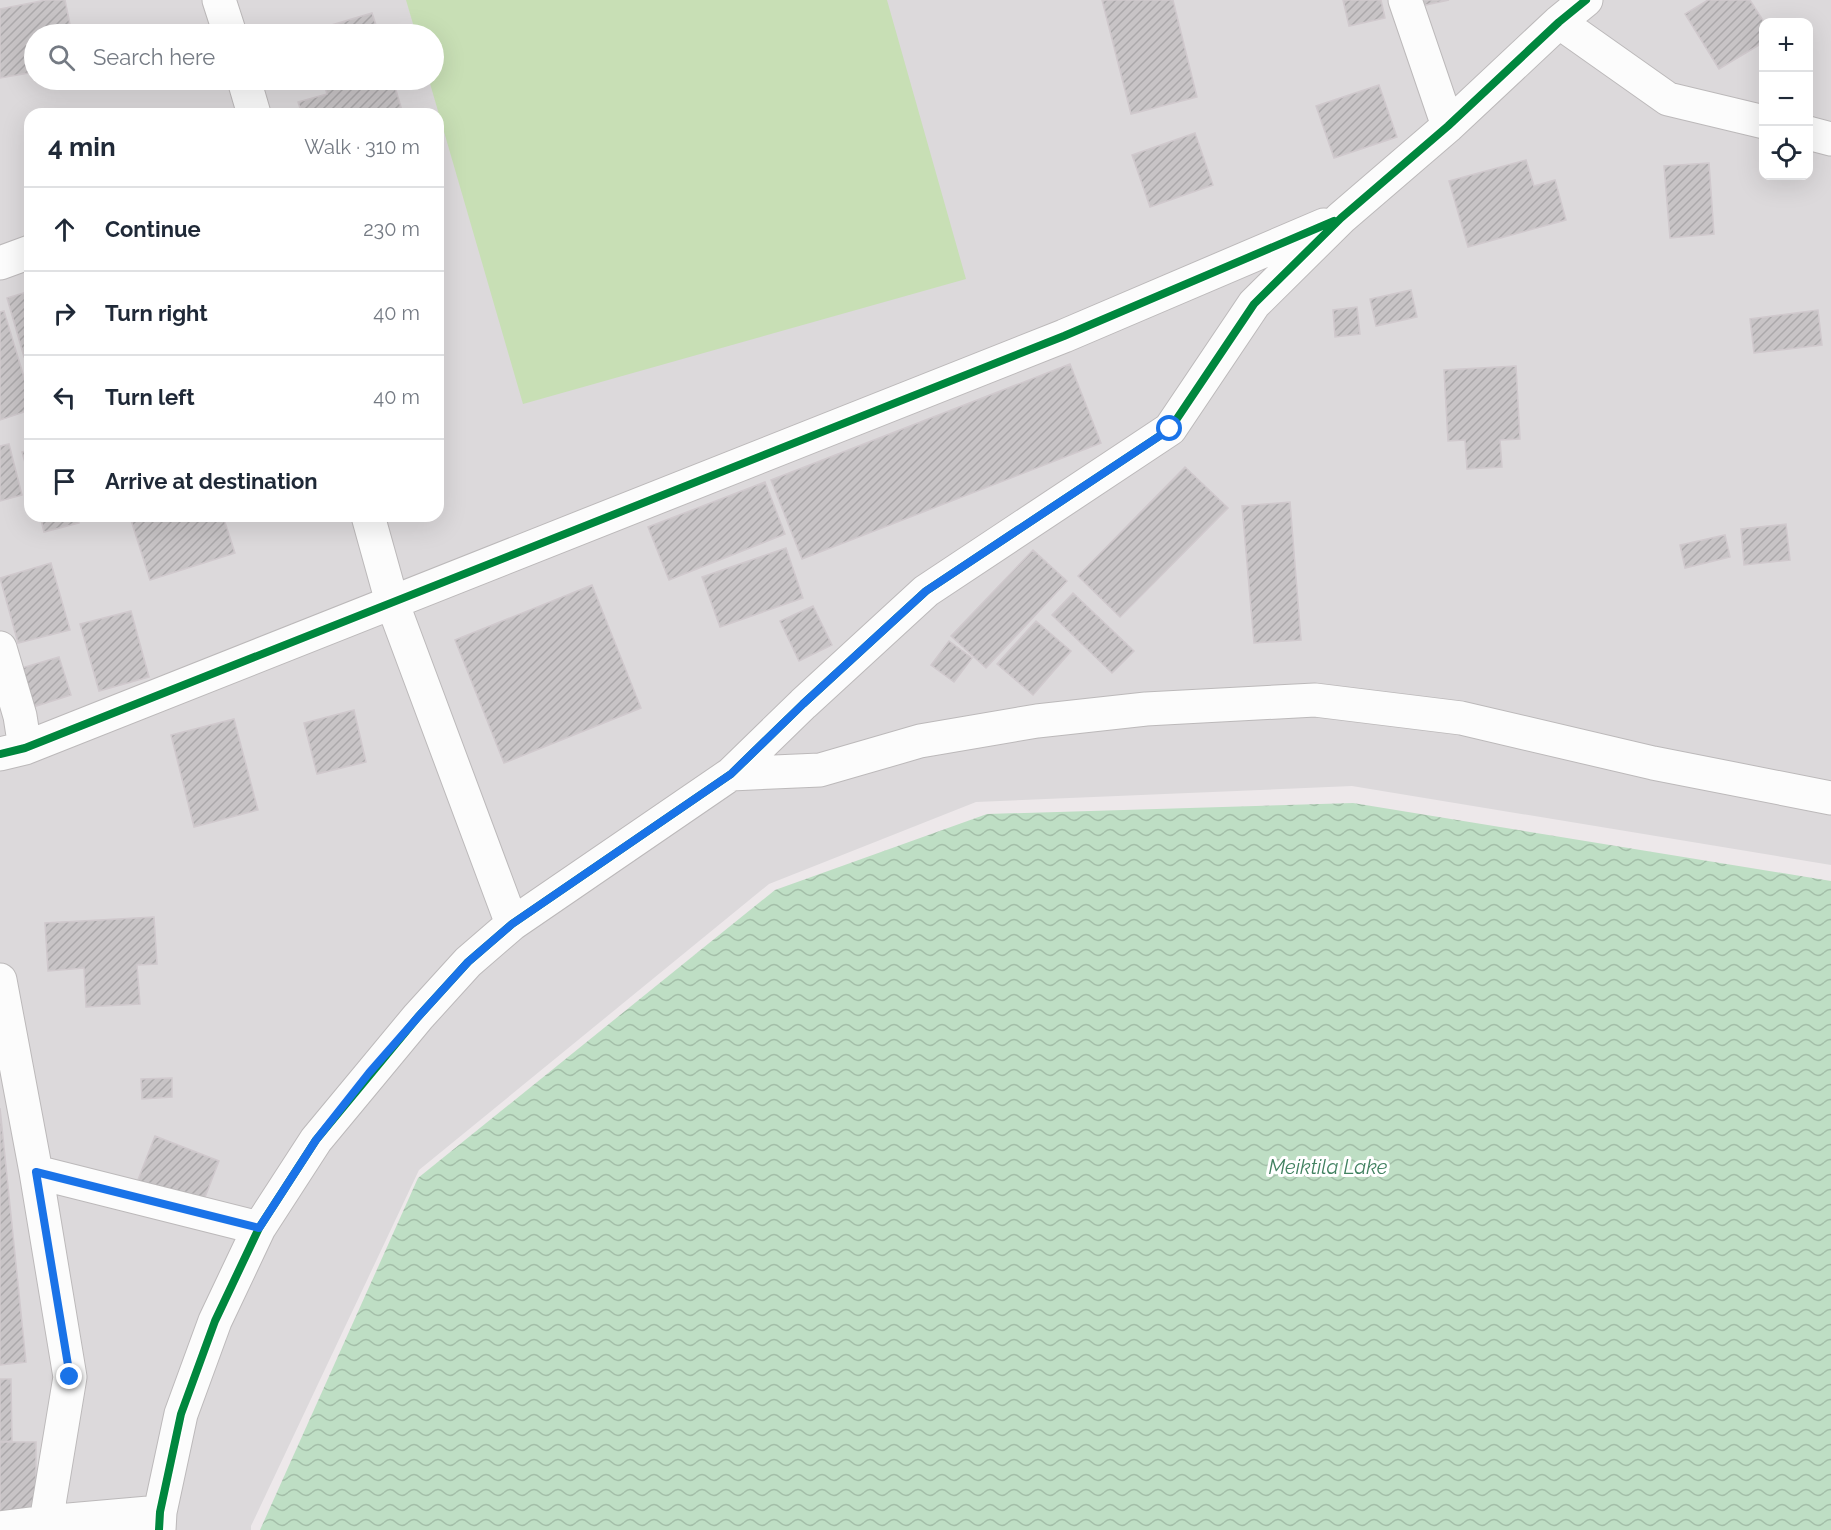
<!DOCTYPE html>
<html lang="en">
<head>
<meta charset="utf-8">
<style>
  :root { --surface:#fff; --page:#f2f2f3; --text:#1f2937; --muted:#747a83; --line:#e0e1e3 }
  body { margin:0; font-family:Raleway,sans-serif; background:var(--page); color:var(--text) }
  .controls { position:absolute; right:18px; top:18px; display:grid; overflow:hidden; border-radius:12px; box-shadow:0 6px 24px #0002 }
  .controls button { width:54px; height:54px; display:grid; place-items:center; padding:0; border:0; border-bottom:2px solid var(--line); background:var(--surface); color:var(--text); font:30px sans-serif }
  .stop { position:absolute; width:18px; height:18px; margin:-14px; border:4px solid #1a73e8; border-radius:50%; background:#fff }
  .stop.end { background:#1a73e8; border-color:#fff; box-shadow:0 2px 6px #0008 }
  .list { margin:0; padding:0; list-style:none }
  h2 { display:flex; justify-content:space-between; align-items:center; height:78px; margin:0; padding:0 24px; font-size:26px }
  h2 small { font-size:20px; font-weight:400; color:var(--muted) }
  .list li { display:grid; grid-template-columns:39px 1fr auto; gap:18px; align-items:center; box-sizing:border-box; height:84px; padding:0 24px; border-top:2px solid var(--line) }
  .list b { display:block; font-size:22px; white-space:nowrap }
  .list em { font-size:20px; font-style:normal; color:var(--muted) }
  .icon { flex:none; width:33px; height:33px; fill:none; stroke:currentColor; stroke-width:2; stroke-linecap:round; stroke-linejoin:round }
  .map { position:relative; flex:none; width:1831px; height:1530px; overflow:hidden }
  .search { position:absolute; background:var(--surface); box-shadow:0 6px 24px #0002; left:24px; top:24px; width:420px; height:66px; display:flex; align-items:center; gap:15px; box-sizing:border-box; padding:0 21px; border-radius:33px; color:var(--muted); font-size:22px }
  .panel { position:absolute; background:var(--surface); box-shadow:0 6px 24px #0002; left:24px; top:108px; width:420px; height:414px; border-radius:18px }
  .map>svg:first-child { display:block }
  .residential { fill:#dcd9db; fill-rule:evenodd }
  .pitch { fill:#c8dfb5 }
  .water { fill:url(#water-waves) }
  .building { fill:url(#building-hatch); stroke:#d0c9cd; stroke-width:1.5 }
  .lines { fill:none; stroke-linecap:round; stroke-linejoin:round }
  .minor-casing { stroke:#bcb9ba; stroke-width:35 }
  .minor { stroke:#fcfcfc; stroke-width:33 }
  .cycleway-casing { stroke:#fff; stroke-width:11 }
  .cycleway { stroke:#00873e; stroke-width:8 }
  .route { stroke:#1a73e8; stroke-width:8 }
  .labels { text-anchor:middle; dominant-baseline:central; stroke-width:6; stroke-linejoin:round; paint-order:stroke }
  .water-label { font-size:20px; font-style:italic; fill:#428261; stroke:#fff }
</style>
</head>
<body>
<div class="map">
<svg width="1831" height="1530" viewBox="0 0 1831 1530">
  <defs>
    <pattern id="water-waves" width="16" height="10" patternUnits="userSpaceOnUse" patternTransform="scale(1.5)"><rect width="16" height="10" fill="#bedec4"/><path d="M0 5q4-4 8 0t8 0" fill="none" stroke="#a3bea8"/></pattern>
    <pattern id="building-hatch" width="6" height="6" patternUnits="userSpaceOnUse" patternTransform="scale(1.5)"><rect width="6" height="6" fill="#c8c4c6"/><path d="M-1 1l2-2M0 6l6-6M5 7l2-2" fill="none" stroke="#aba8aa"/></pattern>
  </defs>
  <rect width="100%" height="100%" fill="#ede8ea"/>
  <path class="residential" d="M0,0H1831V865L1352,786L976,802L769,884L419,1170L251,1526V1530H0ZM1764,22H1808V176H1764ZM34,34H434V80H34ZM30,114H438V516H30Z"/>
  <path class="pitch" d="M406,0H887L966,279L523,404L429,80H434V34H416Z"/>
  <path class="water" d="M1353,803L1831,881V1530H260L418,1178L775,890L987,814Z"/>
  <path class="building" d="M46,0H65L72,34H34V72L0,78V9Z
    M1102,0H1173L1197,97L1131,114Z
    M1343,0H1381L1385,18L1349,26Z
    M1415,0H1449L1416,7Z
    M1708,0H1750L1764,22V42L1719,69L1685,14Z
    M372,13L379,34H309L308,32Z
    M323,80H393L403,114H302L298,102L327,94Z
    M1379,85L1397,137L1334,158L1316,106Z
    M1195,133L1213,185L1150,207L1132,155Z
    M1526,160L1534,186L1555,180L1566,220L1468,247L1449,181Z
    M1709,163L1714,234L1670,238L1664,166Z
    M1411,290L1417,317L1376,326L1370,299Z
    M30,291V356L24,357L7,298Z
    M1357,307L1360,334L1335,337L1333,310Z
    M1818,310L1822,345L1754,353L1750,319Z
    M4,311L30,397V410L0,420V312Z
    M1070,364L1101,443L802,559L771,480Z
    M1516,366L1520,439L1500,440L1502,467L1467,469L1465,440L1448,441L1444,370Z
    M9,444L22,495L0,501V446Z
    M30,450V480L22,452Z
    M1185,467L1228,508L1120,617L1078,576Z
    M765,482L785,534L669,580L648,527Z
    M1290,502L1301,640L1254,643L1242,506Z
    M40,516H77L79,523L44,532Z
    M134,516H223L235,553L150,580L130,517Z
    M1786,524L1790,560L1744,565L1741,529Z
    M1725,535L1730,557L1685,568L1680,545Z
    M786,548L803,598L720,627L702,577Z
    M1033,550L1067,581L986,668L951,636Z
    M51,563L70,630L18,643L0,578Z
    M592,585L641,708L504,763L455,640Z
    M1073,593L1134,651L1112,673L1052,615Z
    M813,606L832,645L799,661L780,621Z
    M131,611L149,677L99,691L80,624Z
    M1036,621L1071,651L1033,695L997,664Z
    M949,641L972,658L954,682L931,665Z
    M59,657L71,695L27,709L15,670Z
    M354,710L366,762L317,774L304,723Z
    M234,719L258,810L194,827L171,735Z
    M154,917L157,964L137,965L140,1004L86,1007L84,968L48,971L45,923Z
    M172,1078V1097L142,1099L141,1079Z
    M0,1108L26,1362L0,1365Z
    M155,1136L219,1161L200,1210L136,1185Z
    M0,1379H11L12,1441L0,1442Z
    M0,1442H36V1515L0,1516Z"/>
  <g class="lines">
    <defs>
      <path id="minor" d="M219,0L230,34
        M1405,0L1448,126
        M1559,22L1668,99L1764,122
        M244,80L254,114
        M1808,133L1831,139
        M0,263L30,252
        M368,516L392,602L512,924
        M0,648L20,716L25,748
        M0,754L25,748L1064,336L1324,225
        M731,774L820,770L920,741L1037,721L1146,709L1315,700L1461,718L1653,763L1831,798
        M0,980L36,1172L70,1377L46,1522L43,1530
        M36,1172L259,1228
        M0,1528L46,1522L160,1512
        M159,1530L160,1512L181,1414L215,1321L259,1228L316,1140L418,1017L468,962L512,924L731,774L803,704L926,591L1170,429L1254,304L1341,218L1448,126L1559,22L1586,0"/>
    </defs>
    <use href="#minor" class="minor-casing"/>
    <use href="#minor" class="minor"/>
    <defs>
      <path id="cycleway" d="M0,754L25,748L1064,336L1334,221
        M159,1530L160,1512L181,1414L215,1321L259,1228L316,1140L418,1017L468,962L512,924L731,774L803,704L926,591L1170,429L1254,304L1341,218L1448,126L1559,22L1586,0"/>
    </defs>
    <use href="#cycleway" class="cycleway-casing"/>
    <use href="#cycleway" class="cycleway"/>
  </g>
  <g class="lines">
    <path class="route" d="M70,1377L36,1172L259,1228L316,1140L369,1073L418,1017L468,962L512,924L731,774L803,704L926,591L1170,429"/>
  </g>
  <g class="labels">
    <g class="water-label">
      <text x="1328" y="1167">Meiktila Lake</text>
    </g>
  </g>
</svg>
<div class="controls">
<button>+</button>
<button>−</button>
<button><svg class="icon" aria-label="locate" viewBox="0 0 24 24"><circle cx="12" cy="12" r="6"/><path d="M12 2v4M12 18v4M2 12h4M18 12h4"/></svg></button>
</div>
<div class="stop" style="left:1170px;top:429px"></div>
<div class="stop end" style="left:70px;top:1377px"></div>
<div class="search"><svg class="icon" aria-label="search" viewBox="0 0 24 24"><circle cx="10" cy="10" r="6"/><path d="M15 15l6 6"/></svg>Search here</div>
<section class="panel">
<h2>4 min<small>Walk · 310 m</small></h2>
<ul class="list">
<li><svg class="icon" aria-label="ahead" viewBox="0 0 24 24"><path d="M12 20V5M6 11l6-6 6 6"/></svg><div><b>Continue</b></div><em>230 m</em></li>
<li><svg class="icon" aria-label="right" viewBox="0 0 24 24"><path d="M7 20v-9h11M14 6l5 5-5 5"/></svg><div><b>Turn right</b></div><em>40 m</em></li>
<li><svg class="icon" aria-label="left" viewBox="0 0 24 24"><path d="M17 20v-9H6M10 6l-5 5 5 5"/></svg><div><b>Turn left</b></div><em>40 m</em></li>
<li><svg class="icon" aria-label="arrive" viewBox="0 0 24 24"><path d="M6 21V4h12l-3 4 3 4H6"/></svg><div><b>Arrive at destination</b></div></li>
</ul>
</section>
</div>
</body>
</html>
